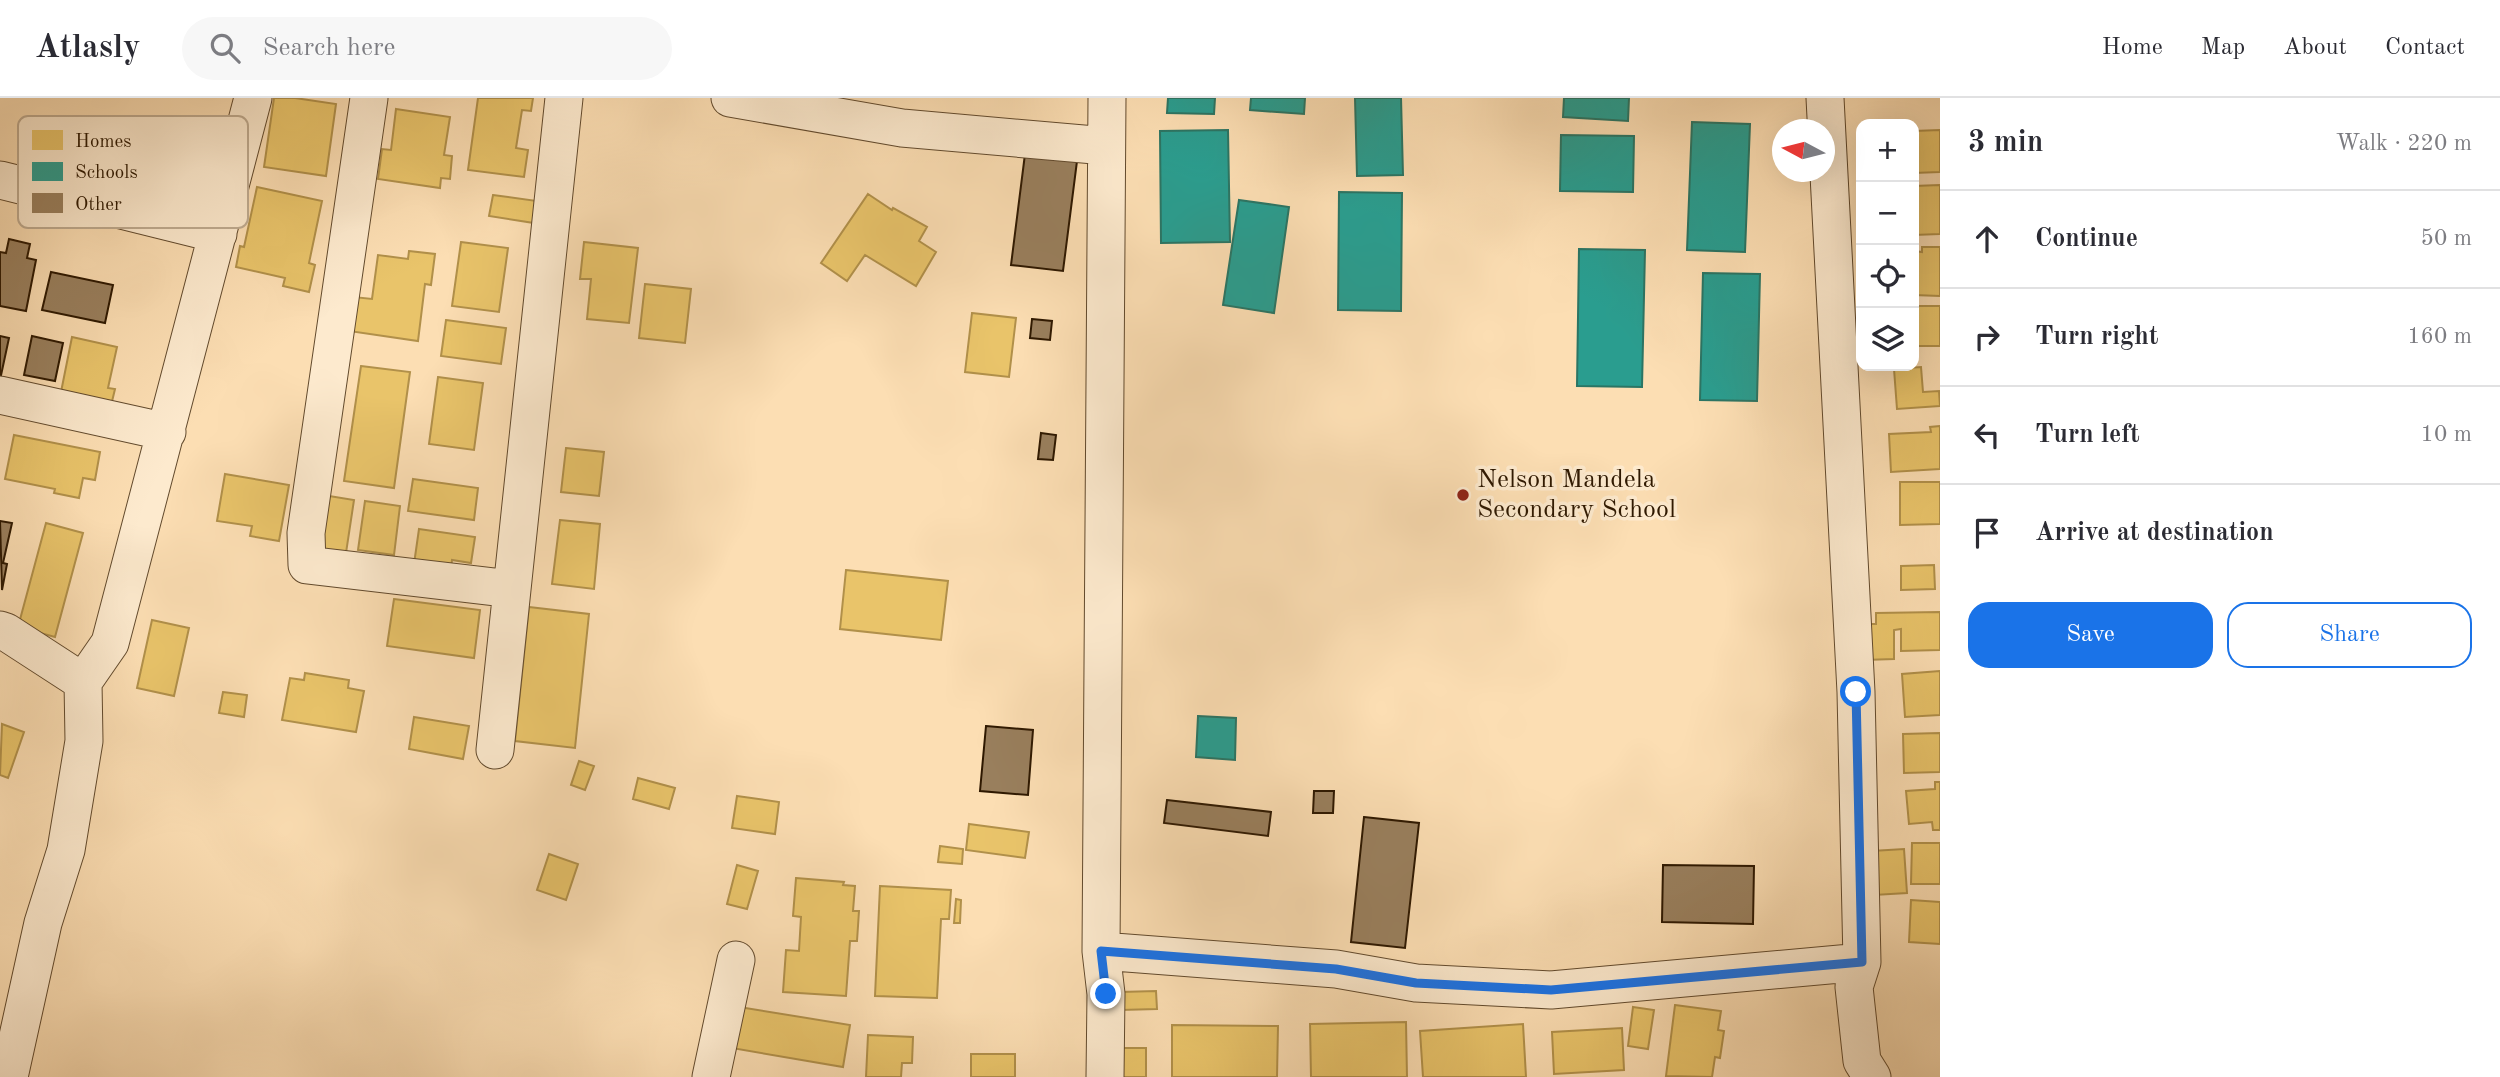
<!DOCTYPE html>
<html lang="en">
<head>
<meta charset="utf-8">
<style>
  :root { --surface:#fff; --page:#f7f7f7; --text:#2b2b33; --muted:#7c7c81; --line:#e1e1e2; --accent:#1a73e8 }
  body { margin:0; font-family:"Old Standard TT",serif; background:var(--page); color:var(--text) }
  .controls { position:absolute; right:21px; top:21px; display:grid; overflow:hidden; border-radius:14px; box-shadow:0 7px 28px #0002 }
  .controls button { width:63px; height:63px; display:grid; place-items:center; padding:0; border:0; border-bottom:2px solid var(--line); background:var(--surface); color:var(--text); font:35px sans-serif }
  .compass { position:absolute; left:1772px; top:21px; width:63px; height:63px; border-radius:50%; background:var(--surface); box-shadow:0 7px 28px #0002; rotate:277deg }
  .stop { position:absolute; width:21px; height:21px; margin:-16px; border:5px solid #1a73e8; border-radius:50%; background:#fff }
  .stop.end { background:#1a73e8; border-color:#fff; box-shadow:0 2px 7px #0008 }
  .list { margin:0; padding:0; list-style:none }
  h2 { display:flex; justify-content:space-between; align-items:center; height:91px; margin:0; padding:0 28px; font-size:30px }
  h2 small { font-size:23px; font-weight:400; color:var(--muted) }
  .list li { display:grid; grid-template-columns:46px 1fr auto; gap:21px; align-items:center; box-sizing:border-box; height:98px; padding:0 28px; border-top:2px solid var(--line) }
  .list b { display:block; font-size:26px; white-space:nowrap }
  .list em { font-size:23px; font-style:normal; color:var(--muted) }
  .actions { display:flex; gap:14px; padding:21px 28px }
  .actions a { flex:1; padding:16px 0; border:2px solid var(--accent); border-radius:21px; text-align:center; font-size:24px; color:var(--accent) }
  .actions .main { background:var(--accent); color:#fff }
  .icon { flex:none; width:38px; height:38px; fill:none; stroke:currentColor; stroke-width:2; stroke-linecap:round; stroke-linejoin:round }
  .map { position:relative; flex:none; width:1940px; height:979px; overflow:hidden }
  header { display:flex; align-items:center; gap:42px; box-sizing:border-box; height:98px; padding:0 35px; background:var(--surface); border-bottom:2px solid var(--line) }
  header strong { font-size:33px }
  nav { display:flex; gap:38px; margin-inline-start:auto; font-size:24px }
  .search { width:490px; height:63px; background:var(--page); display:flex; align-items:center; gap:18px; box-sizing:border-box; padding:0 24px; border-radius:38px; color:var(--muted); font-size:26px }
  main { display:flex }
  aside { flex:1; background:var(--surface) }
  .map>svg:first-child { display:block }
  .homes { fill:#e9c46a; stroke:#b1904a; stroke-width:2 }
  .schools { fill:#2a9d8f; stroke:#2b7564; stroke-width:2 }
  .building { fill:#997f5d; stroke:#2e1800; stroke-width:2 }
  .lines { fill:none; stroke-linecap:round; stroke-linejoin:round }
  .minor-casing { stroke:#624a2d; stroke-width:39 }
  .minor { stroke:#fdeace; stroke-width:37 }
  .route { stroke:#1a73e8; stroke-width:9 }
  .poi-dot { fill:#8f2418; stroke:#fdeace; stroke-width:2.5 }
  .labels { text-anchor:middle; dominant-baseline:central; stroke-width:7; stroke-linejoin:round; paint-order:stroke }
  .poi-label { font-size:26px; fill:#2e1800; stroke:#fdeace; text-anchor:start }
  .key { fill:#fdeace; stroke:#bfab90; stroke-width:2 }
  .key-label { font-size:19px; fill:#2e1800 }
</style>
</head>
<body>
<header>
<strong>Atlasly</strong>
<div class="search"><svg class="icon" aria-label="search" viewBox="0 0 24 24"><circle cx="10" cy="10" r="6"/><path d="M15 15l6 6"/></svg>Search here</div>
<nav><a>Home</a><a>Map</a><a>About</a><a>Contact</a></nav>
</header>
<main>
<div class="map">
<svg width="1940" height="979" viewBox="0 0 1940 979">
  <rect width="100%" height="100%" fill="#fcdeb3"/>
  <filter id="stains"><feTurbulence type="fractalNoise" baseFrequency=".00286" numOctaves="4"/><feColorMatrix values="0 0 0 0 .2 0 0 0 0 .09 0 0 0 0 .02 0 0 0 .5 -.17"/></filter>
  <radialGradient id="worn" r=".72"><stop offset=".6" stop-color="#630" stop-opacity="0"/><stop offset="1" stop-color="#630" stop-opacity=".3"/></radialGradient>
  <path class="homes" d="M274,0H295L336,6L326,78L264,69Z
    M478,0H533L531,13L522,12L516,50L528,52L524,79L468,72Z
    M396,11L450,19L444,57L452,58L450,81L441,80L440,90L378,81L382,51L391,52Z
    M1940,32V74L1914,75V33Z
    M1940,87V136L1914,137V88Z
    M257,89L322,103L309,165L315,167L309,194L283,188L285,180L236,169L240,148L244,149Z
    M868,96L892,112L893,110L927,129L919,143L936,154L916,188L865,157L847,183L821,165Z
    M493,97L537,103L534,125L489,118Z
    M461,144L508,150L499,214L452,208Z
    M584,144L638,150L629,225L587,221L591,181H580Z
    M1922,149H1940V198L1914,197V153L1922,154Z
    M409,153L435,156L431,187L425,186L418,243L349,233L354,199L372,201L378,157L408,161Z
    M645,186L691,191L685,245L639,240Z
    M1914,208H1940V248H1914Z
    M972,215L1016,220L1009,279L965,274Z
    M446,222L506,230L501,266L441,258Z
    M72,239L117,249L108,290L115,291L108,320L58,309Z
    M361,268L410,274L394,390L344,383Z
    M1921,269L1923,294L1939,293L1940,308L1897,311L1894,271Z
    M438,279L483,285L474,352L429,346Z
    M1940,328V371L1891,374L1889,336L1931,334L1930,329Z
    M14,337L100,354L95,382L83,380L79,400L54,395L55,391L5,381Z
    M566,350L604,354L599,398L561,394Z
    M225,376L289,387L279,443L250,438L252,428L217,423Z
    M413,381L478,390L474,422L408,413Z
    M1900,384H1940V426L1900,427Z
    M323,397L354,402L346,455L316,451Z
    M365,403L400,408L394,457L358,452Z
    M560,422L600,426L594,491L552,486Z
    M46,425L83,435L55,539L18,529Z
    M419,431L475,439L471,465L452,462L451,471L414,466Z
    M1934,467L1935,491L1901,492V468Z
    M846,472L948,483L941,542L840,531Z
    M394,501L480,512L474,560L387,548Z
    M529,509L589,516L575,650L515,643Z
    M1940,514V552L1901,553V531L1894,532V561L1864,562L1863,526H1876V515Z
    M152,522L189,530L174,598L137,590Z
    M1940,573V617L1905,619L1902,576Z
    M305,575L349,582L348,590L364,593L356,634L282,622L290,580L304,582Z
    M223,594L247,597L244,619L219,615Z
    M414,619L469,628L463,661L409,651Z
    M2,626L24,634L8,680L0,677Z
    M1940,635V674L1904,675L1903,636Z
    M579,663L594,668L585,692L571,687Z
    M638,680L675,690L669,711L633,701Z
    M1935,684H1940V732H1933L1932,724L1909,726L1906,693L1935,691Z
    M737,698L779,704L775,736L732,730Z
    M969,726L1029,734L1025,760L966,752Z
    M1912,745H1940V786H1911Z
    M940,748L963,751L962,766L938,764Z
    M1904,751L1907,795L1874,797L1872,753Z
    M549,756L578,766L566,802L537,792Z
    M737,767L758,773L747,811L727,806Z
    M796,780L844,784L843,787L855,788L853,813H859L857,843H850L846,898L783,894L786,852L799,853L801,819L793,818Z
    M880,788L951,792L949,821H941L937,900L875,898Z
    M956,801L961,802L960,825H954Z
    M1911,802L1940,804V846L1909,844Z
    M1156,893L1157,911L1120,912V894Z
    M1675,907L1721,913L1718,932L1724,933L1720,960L1715,959L1712,979L1666,978Z
    M733,908L850,927L843,969L726,949Z
    M1633,909L1654,912L1648,951L1628,948Z
    M1406,924L1407,979H1311L1310,926Z
    M1523,926L1526,979H1423L1420,933Z
    M1172,927L1278,928L1277,979H1172Z
    M1622,930L1624,972L1554,976L1552,934Z
    M868,937L913,939L912,965H902L901,979H866Z
    M1120,950H1146V979H1120Z
    M971,956H1015V979H971Z"/>
  <path class="schools" d="M1168,0H1215L1214,16L1167,15Z
    M1251,0H1305L1304,16L1250,12Z
    M1355,0H1401L1403,77L1357,78Z
    M1564,0H1629L1628,23L1563,19Z
    M1692,24L1750,26L1745,154L1687,152Z
    M1228,32L1230,144L1161,145L1160,33Z
    M1561,37L1634,38L1633,94L1560,93Z
    M1339,94L1402,95L1401,213L1338,212Z
    M1239,102L1289,109L1274,215L1223,207Z
    M1579,151L1645,152L1642,289L1577,288Z
    M1703,175L1760,176L1757,303L1700,302Z
    M1198,618L1236,620L1235,662L1196,659Z"/>
  <path class="building" d="M1025,56L1077,63L1063,173L1011,167Z
    M9,141L30,146L27,160L36,162L26,213L0,208V154L6,155Z
    M51,174L113,187L105,225L42,212Z
    M1032,221L1052,223L1050,242L1030,240Z
    M0,238L9,240L0,282Z
    M32,238L63,245L55,283L24,277Z
    M1041,335L1056,337L1053,362L1038,361Z
    M0,423L12,425L3,465L7,466L2,492Z
    M986,628L1033,632L1028,697L980,693Z
    M1314,693H1334L1333,715H1313Z
    M1167,702L1271,714L1268,738L1164,725Z
    M1364,719L1419,725L1405,850L1351,844Z
    M1663,767L1754,768L1753,826L1662,824Z"/>
  <g class="lines">
    <defs>
      <path id="minor" d="M369,0L306,435L307,467L512,491
        M730,0L902,30L1106,48
        M1825,0L1856,594L1862,864L1854,889L1862,963L1872,979
        M0,82L218,136
        M0,297L167,334
        M0,532L6,534L83,584
        M495,652L564,0
        M1101,853L1336,871L1416,885L1551,892L1862,864
        M9,979L43,825L66,752L84,643L83,584L110,545L253,0
        M711,979L736,862
        M1105,979L1106,896L1101,853L1107,0"/>
    </defs>
    <use href="#minor" class="minor-casing"/>
    <use href="#minor" class="minor"/>
  </g>
  <g class="lines">
    <path class="route" d="M1106,896L1101,853L1336,871L1416,885L1551,892L1862,864L1856,594"/>
  </g>
  <circle class="poi-dot" cx="1463" cy="397" r="7"/>
  <g class="labels">
    <g class="poi-label">
      <text x="1477" y="382">Nelson Mandela<tspan x="1477" dy="30">Secondary School</tspan></text>
    </g>
  </g>
  <rect x="18" y="18" width="230" height="112" rx="10" class="key"/>
  <rect x="32" y="32" width="31" height="20" fill="#e9c46a"/>
  <rect x="32" y="64" width="31" height="19" fill="#2a9d8f"/>
  <rect x="32" y="95" width="31" height="20" fill="#997f5d"/>
  <g class="key-label">
    <text x="75" y="49">Homes</text>
    <text x="75" y="80">Schools</text>
    <text x="75" y="112">Other</text>
  </g>
  <rect width="100%" height="100%" filter="url(#stains)"/>
  <rect width="100%" height="100%" fill="url(#worn)"/>
</svg>
<div class="controls">
<button>+</button>
<button>−</button>
<button><svg class="icon" aria-label="locate" viewBox="0 0 24 24"><circle cx="12" cy="12" r="6"/><path d="M12 2v4M12 18v4M2 12h4M18 12h4"/></svg></button>
<button><svg class="icon" aria-label="layers" viewBox="0 0 24 24"><path d="M12 4l9 5-9 5-9-5zM3 14l9 5 9-5"/></svg></button>
</div>
<svg class="compass" viewBox="-18 -18 36 36"><path d="M0-13l5 13h-10z" fill="#e53935"/><path d="M0 13l5-13h-10z" fill="#7c7c81"/></svg>
<div class="stop" style="left:1856px;top:594px"></div>
<div class="stop end" style="left:1106px;top:896px"></div>
</div>
<aside>
<h2>3 min<small>Walk · 220 m</small></h2>
<ul class="list">
<li><svg class="icon" aria-label="ahead" viewBox="0 0 24 24"><path d="M12 20V5M6 11l6-6 6 6"/></svg><div><b>Continue</b></div><em>50 m</em></li>
<li><svg class="icon" aria-label="right" viewBox="0 0 24 24"><path d="M7 20v-9h11M14 6l5 5-5 5"/></svg><div><b>Turn right</b></div><em>160 m</em></li>
<li><svg class="icon" aria-label="left" viewBox="0 0 24 24"><path d="M17 20v-9H6M10 6l-5 5 5 5"/></svg><div><b>Turn left</b></div><em>10 m</em></li>
<li><svg class="icon" aria-label="arrive" viewBox="0 0 24 24"><path d="M6 21V4h12l-3 4 3 4H6"/></svg><div><b>Arrive at destination</b></div></li>
</ul>
<div class="actions"><a class="main">Save</a><a>Share</a></div>
</aside>
</main>
</body>
</html>
